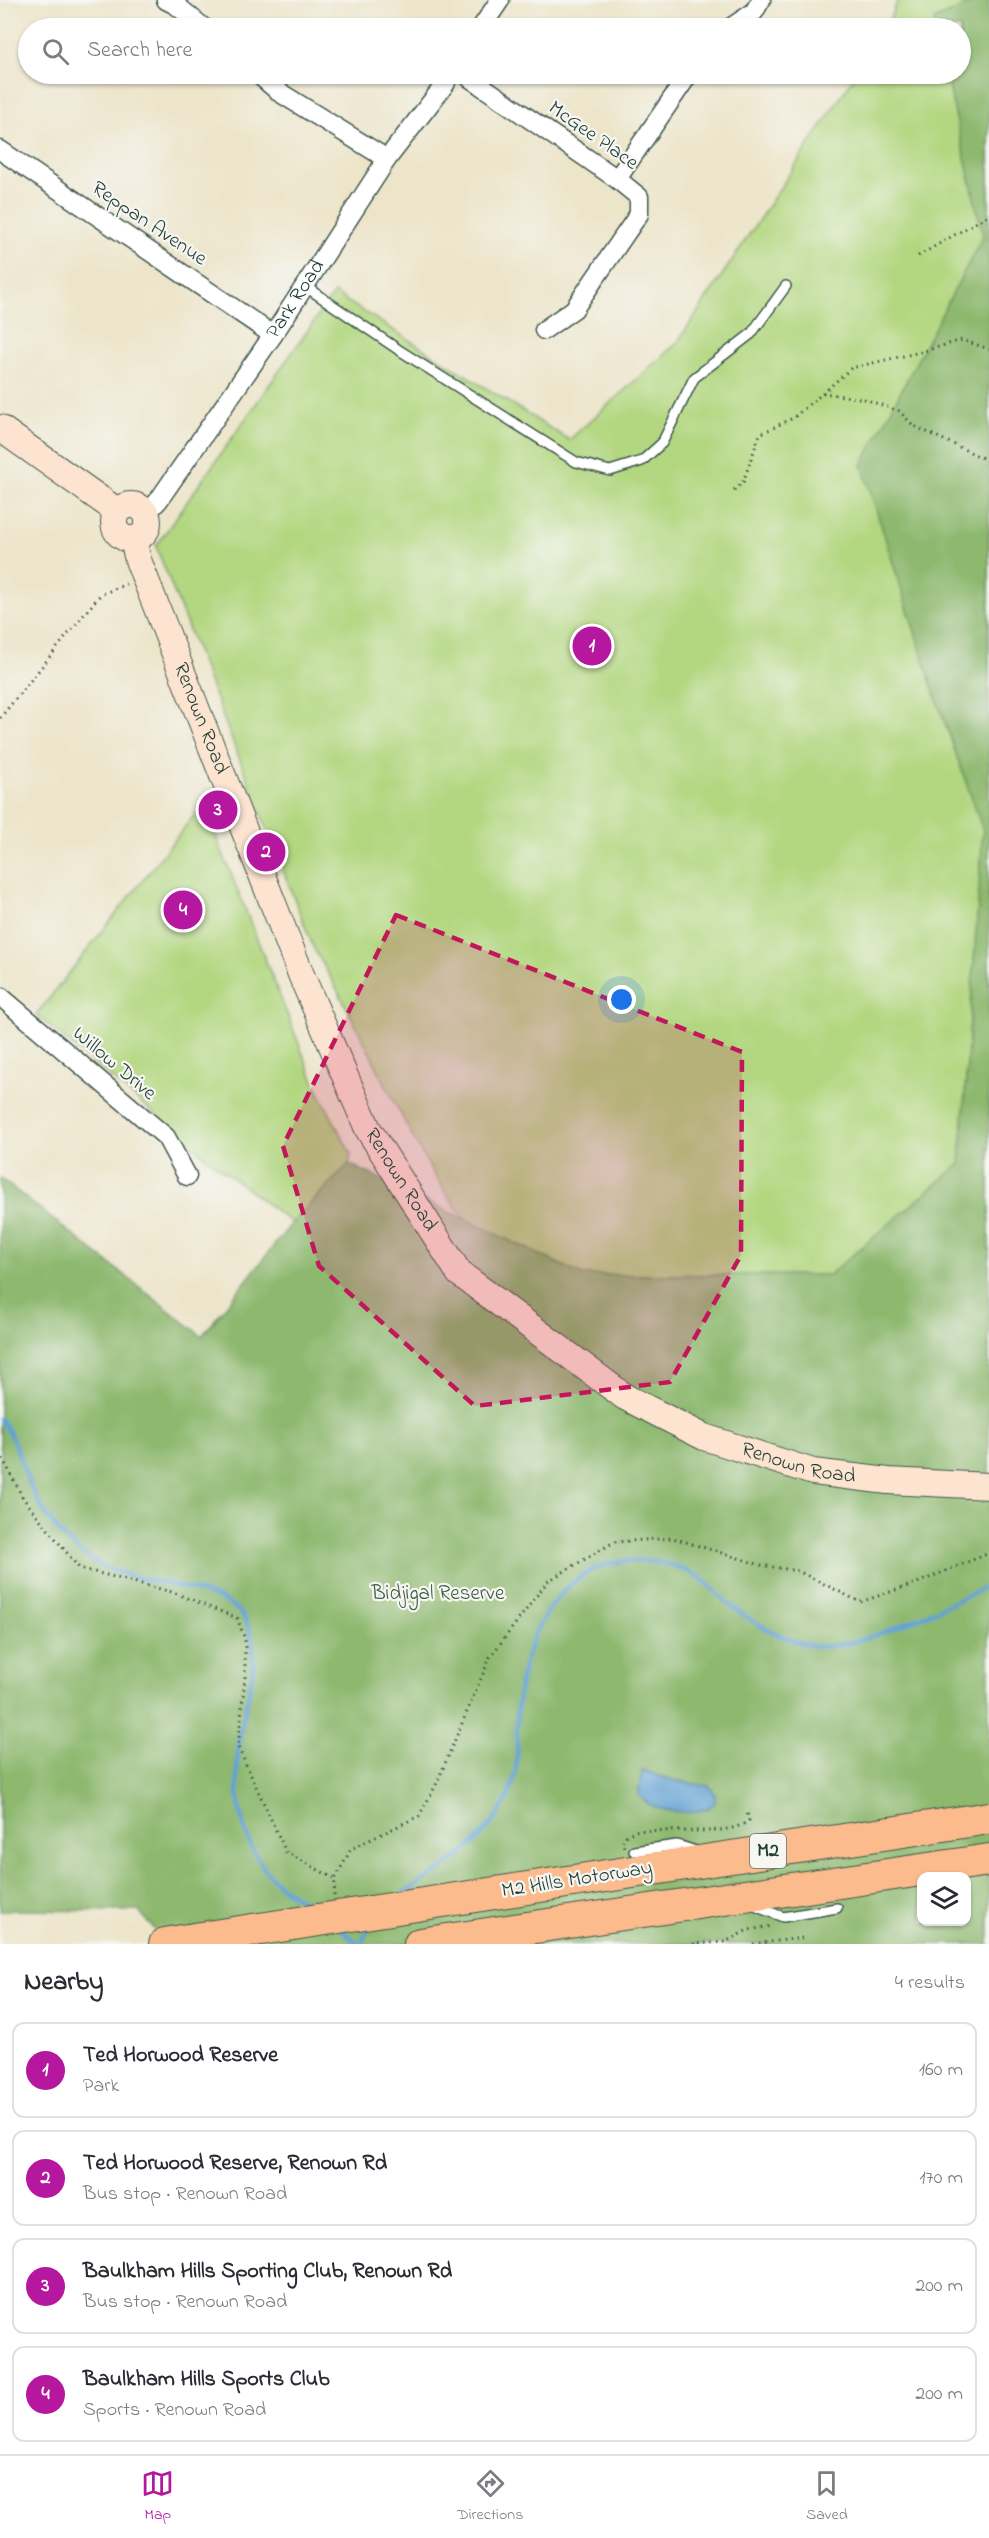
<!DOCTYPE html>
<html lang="en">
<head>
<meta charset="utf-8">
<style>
  :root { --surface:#fff; --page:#f7f7f7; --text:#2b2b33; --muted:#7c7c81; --line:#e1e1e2; --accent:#b5179e }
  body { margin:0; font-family:"Indie Flower",sans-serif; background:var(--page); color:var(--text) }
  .controls { position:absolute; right:18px; bottom:18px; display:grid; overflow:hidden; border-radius:12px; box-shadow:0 2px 4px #0004 }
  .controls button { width:54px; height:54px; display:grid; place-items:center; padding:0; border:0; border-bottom:2px solid var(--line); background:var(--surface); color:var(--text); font:30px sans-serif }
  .you { position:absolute; left:622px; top:1000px; width:21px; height:21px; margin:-15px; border:4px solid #fff; border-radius:50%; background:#1a73e8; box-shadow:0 0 0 9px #1a73e833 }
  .badge { display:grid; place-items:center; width:39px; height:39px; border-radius:50%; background:var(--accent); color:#fff; font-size:20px; font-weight:700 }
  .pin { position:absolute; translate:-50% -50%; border:3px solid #fff; box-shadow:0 2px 6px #0006 }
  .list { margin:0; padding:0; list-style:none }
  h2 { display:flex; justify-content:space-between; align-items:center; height:78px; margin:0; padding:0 24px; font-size:26px }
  h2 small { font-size:20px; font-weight:400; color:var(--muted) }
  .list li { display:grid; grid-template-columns:39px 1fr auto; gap:18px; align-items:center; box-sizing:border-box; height:96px; margin:0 12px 12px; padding:0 12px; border:2px solid var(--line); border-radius:12px }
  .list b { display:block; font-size:22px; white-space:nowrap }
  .list p { margin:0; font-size:20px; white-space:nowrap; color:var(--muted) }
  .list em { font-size:20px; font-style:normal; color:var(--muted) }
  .icon { flex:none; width:33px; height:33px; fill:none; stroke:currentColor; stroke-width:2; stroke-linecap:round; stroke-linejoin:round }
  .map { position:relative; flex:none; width:989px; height:1944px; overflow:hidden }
  .search { position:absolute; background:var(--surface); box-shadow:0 2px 4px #0004; left:18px; right:18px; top:18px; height:66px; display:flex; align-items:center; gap:15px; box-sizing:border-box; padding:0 21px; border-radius:33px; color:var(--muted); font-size:22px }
  .sheet { height:510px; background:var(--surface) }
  nav { display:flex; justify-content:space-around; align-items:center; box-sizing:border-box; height:84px; border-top:2px solid var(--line); background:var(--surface); font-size:16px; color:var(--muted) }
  nav a { display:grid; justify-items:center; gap:3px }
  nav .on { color:var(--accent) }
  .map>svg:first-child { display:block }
  .green { fill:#b2d780; stroke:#688a5a; stroke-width:1.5 }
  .forest { fill:#8db86e; stroke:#567a51; stroke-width:1.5; fill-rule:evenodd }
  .water { fill:#61a0d3; stroke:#406e84; stroke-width:1.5 }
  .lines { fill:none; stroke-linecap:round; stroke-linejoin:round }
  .stream { stroke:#61a0d3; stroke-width:4.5 }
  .service-casing { stroke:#3e564a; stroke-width:12 }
  .minor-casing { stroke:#3e564a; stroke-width:21 }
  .secondary-casing { stroke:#3e564a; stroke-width:28 }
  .motorway-casing { stroke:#3e564a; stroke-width:34 }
  .path { stroke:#3e564a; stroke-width:3; stroke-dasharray:1.5 4.5; stroke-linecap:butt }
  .service { stroke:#fff; stroke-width:9 }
  .minor { stroke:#fff; stroke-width:18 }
  .secondary { stroke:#fde4d1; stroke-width:26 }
  .motorway { stroke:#fbbb8c; stroke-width:32 }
  .motorway-bridge-casing { stroke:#3e564a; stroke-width:34; stroke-linecap:butt }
  .motorway-bridge { stroke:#fbbb8c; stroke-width:32 }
  .marked { fill:#c2185b; fill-opacity:0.2; stroke:#c2185b; stroke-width:4.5; stroke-dasharray:12 8; stroke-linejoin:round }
  .labels { text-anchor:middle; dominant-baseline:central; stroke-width:4.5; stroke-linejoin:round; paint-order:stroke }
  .shield { fill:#f6f6f2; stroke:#60746d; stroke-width:1.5 }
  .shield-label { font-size:20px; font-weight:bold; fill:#1f3d34 }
  .street-label { font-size:21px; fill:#1f3d34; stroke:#f6f6f2 }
  .park-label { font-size:21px; fill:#3c5c43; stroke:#f6f6f2 }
</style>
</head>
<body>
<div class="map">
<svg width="989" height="1944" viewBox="0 0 989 1944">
  <rect width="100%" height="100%" fill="#f6f6f2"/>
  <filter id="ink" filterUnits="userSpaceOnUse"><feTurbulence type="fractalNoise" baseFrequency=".0167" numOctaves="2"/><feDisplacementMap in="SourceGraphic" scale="12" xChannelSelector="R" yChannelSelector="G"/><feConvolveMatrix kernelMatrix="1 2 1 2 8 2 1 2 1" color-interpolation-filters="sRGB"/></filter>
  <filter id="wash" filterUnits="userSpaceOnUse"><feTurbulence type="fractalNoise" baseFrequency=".008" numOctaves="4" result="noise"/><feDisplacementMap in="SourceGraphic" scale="24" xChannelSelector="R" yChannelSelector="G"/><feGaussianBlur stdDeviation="1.35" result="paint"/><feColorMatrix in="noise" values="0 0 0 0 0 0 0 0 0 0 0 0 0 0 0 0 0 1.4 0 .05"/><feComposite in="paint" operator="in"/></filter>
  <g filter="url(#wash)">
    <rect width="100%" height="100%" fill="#ede5ca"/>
    <path class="green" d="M898,0H989V1195L904,1267L575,1336C525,1284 469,1234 432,1171C389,1099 358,1021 314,949L156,546L334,293L569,440L677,343L856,74H960V28H886Z
      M203,804L317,1089L351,1154L349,1164L292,1223L212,1162L36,1015Z"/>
    <path class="forest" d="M978,0H989V1944H167L139,1911L0,1910V1178L202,1336L292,1223L349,1164L582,1275H829L960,1164L983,830L934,692L862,465L983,236L946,74H960V28H936L934,20ZM922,1876H966V1922H922Z"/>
    <path class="water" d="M642,1770L675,1781L709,1786L715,1794V1803C701,1817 667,1813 649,1804C645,1802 642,1798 638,1795Z"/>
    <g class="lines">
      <path class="stream" d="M0,1419C13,1435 18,1453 25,1472C40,1513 66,1548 105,1567C138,1584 231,1586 246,1621C261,1653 250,1687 243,1719C231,1775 234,1843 279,1885C289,1894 303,1900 314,1907
        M403,1893C447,1869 498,1833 513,1783C519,1761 516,1737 517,1715C519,1664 538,1605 582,1576C614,1554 666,1557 699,1577C710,1585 719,1596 729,1604C752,1623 785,1641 814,1646C857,1652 948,1604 989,1586
        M341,1929L358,1944
        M361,1944L370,1925"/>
    </g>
  </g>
  <g filter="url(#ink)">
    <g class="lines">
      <defs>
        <path id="service" d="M303,285L399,350L576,462L610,471L642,461L662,443L694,378L751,334L786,286
          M634,1851L677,1845L696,1851
          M752,1905L783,1917L837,1908"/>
        <g id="minor">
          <path d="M166,0L176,5L204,28"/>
          <path d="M481,28L500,0"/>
          <path d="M730,28L754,12L761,0"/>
          <path d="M258,74L279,92L387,159"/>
          <path d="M470,78L617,179L639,197V214L574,309L544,330"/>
          <path d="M0,150L273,335"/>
          <path d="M617,179L689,74"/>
          <path id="s1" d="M146,514L158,501L273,335L387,159L446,83"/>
          <path d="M0,996L166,1137L187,1176"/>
        </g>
        <g id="secondary">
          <path d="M0,428L117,511"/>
          <circle cx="131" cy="522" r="17"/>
          <path id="s2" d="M133,539L138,560L302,977L368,1129L459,1273L625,1397L704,1437L813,1472L888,1481L989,1486"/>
        </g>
        <path id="motorway" d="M547,1885L989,1818
          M165,1944L188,1940
          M420,1944L989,1860"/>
      </defs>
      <use href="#service" class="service-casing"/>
      <use href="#minor" class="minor-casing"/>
      <use href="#secondary" class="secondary-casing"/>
      <use href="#motorway" class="motorway-casing"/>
      <path class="path" d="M918,256L989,215
        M823,393L851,368L921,352L962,340L989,349
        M734,490L743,482L760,434L793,418L823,393L864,399L899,411L914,426L989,461
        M0,718L100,595L126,584
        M0,1453L23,1498L79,1568L172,1592L237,1618L245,1639V1677L238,1747L286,1852L335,1879
        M624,1847L622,1843L626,1836L634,1831C660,1828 732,1838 749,1820L747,1813
        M334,1896L335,1879L351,1849L419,1816L436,1785L490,1657L548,1581L614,1542L673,1538L761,1565L798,1571L860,1602L917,1583L989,1553
        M693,1944L725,1942L748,1930L772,1926
        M753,1944L802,1938"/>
      <use href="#service" class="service"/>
      <use href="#minor" class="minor"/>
      <use href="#secondary" class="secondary"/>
      <use href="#motorway" class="motorway"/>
      <defs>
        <path id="motorway-bridge" d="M188,1940L547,1885"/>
      </defs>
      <use href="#motorway-bridge" class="motorway-bridge-casing"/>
      <use href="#motorway-bridge" class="motorway-bridge"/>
    </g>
  </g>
  <path class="marked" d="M396,915L742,1052L741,1255L670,1382L475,1406L319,1266L283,1146Z"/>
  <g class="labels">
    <rect class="shield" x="750" y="1834" width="36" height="34" rx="4.5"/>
    <g class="shield-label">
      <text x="768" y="1851">M2</text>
    </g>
    <g class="street-label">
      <text transform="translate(593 136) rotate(35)">McGee Place</text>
      <text transform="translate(149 224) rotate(34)">Reppan Avenue</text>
      <text stroke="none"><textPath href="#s1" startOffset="262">Park Road</textPath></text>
      <text stroke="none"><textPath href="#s2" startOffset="192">Renown Road</textPath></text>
      <text transform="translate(114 1064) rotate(40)">Willow Drive</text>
      <text stroke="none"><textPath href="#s2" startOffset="696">Renown Road</textPath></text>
      <text stroke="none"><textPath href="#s2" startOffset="1200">Renown Road</textPath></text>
      <text transform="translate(577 1880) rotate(-9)">M2 Hills Motorway</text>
    </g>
    <g class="park-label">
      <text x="438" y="1594">Bidjigal Reserve</text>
    </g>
  </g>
</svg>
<div class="controls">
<button><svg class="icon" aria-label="layers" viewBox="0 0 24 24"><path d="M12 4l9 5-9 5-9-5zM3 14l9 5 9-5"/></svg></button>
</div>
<div class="you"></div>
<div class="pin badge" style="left:592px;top:646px">1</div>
<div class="pin badge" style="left:266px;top:852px">2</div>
<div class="pin badge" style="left:218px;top:810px">3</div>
<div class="pin badge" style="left:183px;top:910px">4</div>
<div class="search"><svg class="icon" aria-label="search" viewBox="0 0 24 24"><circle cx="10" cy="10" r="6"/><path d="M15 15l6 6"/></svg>Search here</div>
</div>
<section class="sheet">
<h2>Nearby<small>4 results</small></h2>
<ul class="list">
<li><span class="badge">1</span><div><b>Ted Horwood Reserve</b><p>Park</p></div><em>160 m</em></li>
<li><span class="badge">2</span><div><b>Ted Horwood Reserve, Renown Rd</b><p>Bus stop · Renown Road</p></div><em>170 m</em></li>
<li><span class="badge">3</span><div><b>Baulkham Hills Sporting Club, Renown Rd</b><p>Bus stop · Renown Road</p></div><em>200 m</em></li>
<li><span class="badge">4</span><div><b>Baulkham Hills Sports Club</b><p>Sports · Renown Road</p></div><em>200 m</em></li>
</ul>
</section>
<nav>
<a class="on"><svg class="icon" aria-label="map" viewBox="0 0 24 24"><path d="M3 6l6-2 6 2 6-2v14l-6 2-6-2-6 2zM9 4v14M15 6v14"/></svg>Map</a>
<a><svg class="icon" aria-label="directions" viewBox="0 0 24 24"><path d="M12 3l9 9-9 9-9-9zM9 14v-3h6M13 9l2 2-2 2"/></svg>Directions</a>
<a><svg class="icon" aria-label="saved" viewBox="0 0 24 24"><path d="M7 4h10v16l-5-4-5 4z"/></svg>Saved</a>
</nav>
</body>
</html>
